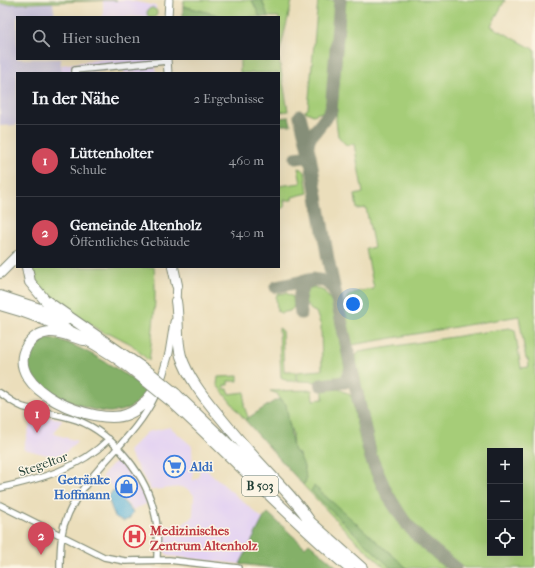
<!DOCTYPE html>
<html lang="de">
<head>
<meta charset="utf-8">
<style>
  :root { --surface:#171b24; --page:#242831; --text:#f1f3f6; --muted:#9ea1a6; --line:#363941; --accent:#d1495b }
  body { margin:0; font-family:"IM FELL French Canon",serif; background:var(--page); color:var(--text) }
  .controls { position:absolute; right:12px; bottom:12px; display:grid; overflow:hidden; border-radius:0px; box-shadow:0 4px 16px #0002 }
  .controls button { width:36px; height:36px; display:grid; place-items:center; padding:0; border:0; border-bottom:1px solid var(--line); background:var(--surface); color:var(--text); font:20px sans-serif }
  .you { position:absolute; left:353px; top:304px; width:14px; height:14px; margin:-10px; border:3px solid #fff; border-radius:50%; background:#1a73e8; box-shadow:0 0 0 6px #1a73e833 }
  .badge { display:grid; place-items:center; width:26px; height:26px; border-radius:50%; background:var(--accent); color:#fff; font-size:13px; font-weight:700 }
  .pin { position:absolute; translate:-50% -33px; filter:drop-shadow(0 1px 2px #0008) }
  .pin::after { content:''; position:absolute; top:21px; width:14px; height:12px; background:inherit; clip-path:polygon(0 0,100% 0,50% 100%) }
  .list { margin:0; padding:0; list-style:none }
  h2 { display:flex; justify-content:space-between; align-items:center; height:52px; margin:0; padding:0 16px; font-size:17px }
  h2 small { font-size:13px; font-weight:400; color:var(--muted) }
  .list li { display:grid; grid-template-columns:26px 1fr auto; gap:12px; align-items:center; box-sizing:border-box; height:72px; padding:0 16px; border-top:1px solid var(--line) }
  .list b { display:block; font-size:15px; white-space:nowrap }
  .list p { margin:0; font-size:13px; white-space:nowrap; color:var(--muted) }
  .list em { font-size:13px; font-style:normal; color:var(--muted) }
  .icon { flex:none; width:22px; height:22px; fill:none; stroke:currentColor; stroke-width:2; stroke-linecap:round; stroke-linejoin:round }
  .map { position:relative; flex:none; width:535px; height:568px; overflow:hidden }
  .search { position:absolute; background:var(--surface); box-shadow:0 4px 16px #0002; left:16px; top:16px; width:264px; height:44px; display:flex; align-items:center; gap:10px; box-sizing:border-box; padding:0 14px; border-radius:0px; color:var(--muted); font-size:15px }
  .panel { position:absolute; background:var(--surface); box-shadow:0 4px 16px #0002; left:16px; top:72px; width:264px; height:196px; border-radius:0px }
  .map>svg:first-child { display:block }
  .built { fill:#e4d3f2 }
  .industrial { fill:#c6c0da }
  .green { fill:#a6cd78; stroke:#628556; fill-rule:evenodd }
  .forest { fill:#84b068; stroke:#52764e }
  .water { fill:#5ab0d6; stroke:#3c7685 }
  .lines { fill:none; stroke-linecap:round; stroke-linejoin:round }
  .taxiway { stroke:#858e78; stroke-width:13 }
  .street-casing { stroke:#858e78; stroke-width:8 }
  .secondary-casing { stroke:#858e78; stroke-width:9 }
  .highway-casing { stroke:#858e78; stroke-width:12 }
  .street { stroke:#fff; stroke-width:5.5 }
  .secondary { stroke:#fff; stroke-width:7 }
  .highway { stroke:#fff; stroke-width:10 }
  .highway-bridge-casing { stroke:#858e78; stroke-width:12; stroke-linecap:butt }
  .highway-bridge { stroke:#fff; stroke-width:10 }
  .labels { text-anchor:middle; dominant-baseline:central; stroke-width:3; stroke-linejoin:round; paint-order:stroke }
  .shield { fill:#fcf5e5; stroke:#617469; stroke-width:1 }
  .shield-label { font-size:12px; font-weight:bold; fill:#1f3d34 }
  .street-label { font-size:13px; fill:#1f3d34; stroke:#fcf5e5 }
  .shop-label { font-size:13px; font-weight:bold; fill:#366cbe; stroke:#fcf5e5; text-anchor:start }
  .health-label { font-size:13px; font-weight:bold; fill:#be3a42; stroke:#fcf5e5; text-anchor:start }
</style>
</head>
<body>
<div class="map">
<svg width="535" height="568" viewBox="0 0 535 568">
  <rect width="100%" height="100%" fill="#fcf5e5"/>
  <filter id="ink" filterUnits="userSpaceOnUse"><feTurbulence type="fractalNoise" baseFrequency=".025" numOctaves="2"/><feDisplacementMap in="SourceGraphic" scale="8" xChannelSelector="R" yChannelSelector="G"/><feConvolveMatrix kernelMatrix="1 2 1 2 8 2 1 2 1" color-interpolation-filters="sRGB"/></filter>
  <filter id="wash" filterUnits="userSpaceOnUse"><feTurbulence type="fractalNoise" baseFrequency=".012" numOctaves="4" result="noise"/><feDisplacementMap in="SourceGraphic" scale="16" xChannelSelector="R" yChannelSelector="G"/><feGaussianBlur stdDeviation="0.9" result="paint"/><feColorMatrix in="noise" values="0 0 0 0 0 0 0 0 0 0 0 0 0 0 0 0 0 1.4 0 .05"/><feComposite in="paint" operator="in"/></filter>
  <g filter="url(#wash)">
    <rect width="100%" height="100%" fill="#ebdebb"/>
    <path class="built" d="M128,0L156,6V17H103V1Z
      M104,59H156V73H124V68L83,73H62L61,65Z
      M33,415L62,419L54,434L77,441L60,458L23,449Z
      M170,427L192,446L193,481L199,477L200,464L263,519L240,564L169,556L163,550L160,525L179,527L193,517L194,495L189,490L181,487L151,490L128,451L147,432Z
      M120,457L127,465L148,503L133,510L102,476Z"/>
    <path class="industrial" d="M53,3L55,17H17V59H60L62,73H17V125L0,126V4Z"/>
    <path class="green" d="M0,0H117L0,4Z
      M184,0H252L260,17H225L183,6Z
      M262,0L292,1L279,55V17H268Z
      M318,0H335L326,106L322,112L313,115L305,111L308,109Z
      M346,0H505L491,26L535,50V568H464L447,556L428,539L407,515L389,485L377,456L355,357L359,352L509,328L515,330L521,368L529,367L528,359H526L519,316L352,345C350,334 339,302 350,295C356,291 367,290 374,289L366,249L374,247L366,208L357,209L355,195L363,193L354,144L346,145L338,136L336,120ZM490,451H520V553H490Z
      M147 13a5 5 0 1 1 10 0a5 5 0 1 1-10 0Z
      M240,59H279L288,111L279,112V73H240Z
      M298,168L302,169L305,172L308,193L292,197V200H284L285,207L279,209V186L301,183Z
      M30,267H154C157,299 153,330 149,361L131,344L110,333L106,334L57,305L33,283Z
      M314,287L324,291L332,302L345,369C341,386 311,381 298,381L297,372L322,370L321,326L316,312C304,309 300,290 314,287Z
      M286,293L293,297L294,307L290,311L281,313L277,311L276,297L278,294Z
      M279,328L282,330L284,372H296V381H287L281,377Z
      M238,376V381H228V385H224V389H228L229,394L245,392L244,406L248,417L245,420L217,385L218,377Z
      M339,389L349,394L352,398C356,419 359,441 366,461C381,504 409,539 445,568H386L355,540L303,485L306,481L299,454L293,449L292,432L281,400H279L278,394L270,391L312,390L313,400L323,399V390Z"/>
    <path class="forest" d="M252,0H262L268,17H260Z
      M183,6L225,17H183Z
      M289,117L291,125H279V118Z
      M47,338C73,339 125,373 147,390C141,398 135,407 124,410C117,412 108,413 100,411C81,408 18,385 28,357C31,349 40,343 47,338Z
      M276,400H281L286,404L293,449C302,456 306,469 306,481L303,485L245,420Z
      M314,486L407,568H391L322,502L311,491Z
      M268,513L305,547L309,543L338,568H275L240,564L263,519Z"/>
    <path class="water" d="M113,490L133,512L129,519L124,521L115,517L108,498Z"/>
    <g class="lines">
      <path class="taxiway" d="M300,116L310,156L328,259L371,458L388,496L405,522L419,538L455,568
        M308,145L309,139L331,111L340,0
        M296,158L310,156
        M276,287L313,279
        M301,313C300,306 298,297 301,291C308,274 328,278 335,292
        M321,385L345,382L351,369"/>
    </g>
  </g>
  <g filter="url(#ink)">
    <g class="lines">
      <defs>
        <path id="street" d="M75,73V70L167,61
          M0,393C8,398 17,406 26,408C43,413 61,414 77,420C114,434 147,476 155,515C159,529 157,545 157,560
          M0,488C40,479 79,469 109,439
          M0,505L104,557L125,561L169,560L238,568
          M60,568C60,554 60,539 64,525C81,473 132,445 155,396"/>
        <path id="secondary" d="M168,17L169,0
          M167,59L168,73
          M176,304L177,281
          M160,383L169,353L174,322"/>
        <path id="highway" d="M27,267L30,282L45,300L150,373
          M173,267L177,285
          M0,273L17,256
          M0,296L43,310L66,320
          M176,301C179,319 176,338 181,356C188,377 202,395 216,412C233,433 250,453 268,472C284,489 299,504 311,523
          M0,305C52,319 105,345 146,381
          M84,340C73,338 61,331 49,332C40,333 32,338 27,346C1,389 98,428 128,414C143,408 151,395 160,383
          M176,394L268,482
          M172,402C232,456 287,516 349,568
          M307,519L362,568"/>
      </defs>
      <use href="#street" class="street-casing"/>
      <use href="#secondary" class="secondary-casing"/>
      <use href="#highway" class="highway-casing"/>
      <use href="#street" class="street"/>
      <use href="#secondary" class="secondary"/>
      <use href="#highway" class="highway"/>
      <defs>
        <path id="highway-bridge" d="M150,373L176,394
          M146,381L172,402"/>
      </defs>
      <use href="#highway-bridge" class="highway-bridge-casing"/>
      <use href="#highway-bridge" class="highway-bridge"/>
    </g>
  </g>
  <defs>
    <symbol id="supermarket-ring" viewBox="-11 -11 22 22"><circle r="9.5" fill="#fcf5e5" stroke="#3f7fe0" stroke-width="1.5"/><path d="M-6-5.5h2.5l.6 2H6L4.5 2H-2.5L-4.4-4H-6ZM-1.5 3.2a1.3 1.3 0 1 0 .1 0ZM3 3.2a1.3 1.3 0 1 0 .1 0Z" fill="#3f7fe0"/></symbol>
    <symbol id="shop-ring" viewBox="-11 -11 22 22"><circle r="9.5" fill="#fcf5e5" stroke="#3f7fe0" stroke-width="1.5"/><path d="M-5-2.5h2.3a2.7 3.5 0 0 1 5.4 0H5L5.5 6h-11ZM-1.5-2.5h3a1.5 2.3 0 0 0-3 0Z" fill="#3f7fe0"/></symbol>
    <symbol id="hospital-ring" viewBox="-11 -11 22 22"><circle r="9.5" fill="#fcf5e5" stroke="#e0444e" stroke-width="1.5"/><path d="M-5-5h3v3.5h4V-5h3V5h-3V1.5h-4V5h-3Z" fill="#e0444e"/></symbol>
  </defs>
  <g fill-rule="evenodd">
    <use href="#supermarket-ring" x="162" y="454" width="25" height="25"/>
    <use href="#shop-ring" x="114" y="474" width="25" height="25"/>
    <use href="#hospital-ring" x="122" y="524" width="25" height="25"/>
  </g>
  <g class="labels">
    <rect class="shield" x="242" y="476" width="36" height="20" rx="3"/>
    <g class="shield-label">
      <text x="260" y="486">B 503</text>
    </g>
    <g class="street-label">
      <text transform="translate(43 464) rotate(-19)">Stegeltor</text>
    </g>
    <g class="shop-label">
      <text x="190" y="466">Aldi</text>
      <text x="110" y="479" text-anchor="end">Getränke<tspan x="110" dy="15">Hoffmann</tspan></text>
    </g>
    <g class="health-label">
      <text x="150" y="530">Medizinisches<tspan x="150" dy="15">Zentrum Altenholz</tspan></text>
    </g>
  </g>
</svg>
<div class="controls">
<button>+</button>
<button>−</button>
<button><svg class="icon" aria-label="locate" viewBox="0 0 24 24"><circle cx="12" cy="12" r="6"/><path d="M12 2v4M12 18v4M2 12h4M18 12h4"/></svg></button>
</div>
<div class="you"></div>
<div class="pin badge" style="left:37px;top:433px">1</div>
<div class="pin badge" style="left:41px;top:555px">2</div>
<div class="search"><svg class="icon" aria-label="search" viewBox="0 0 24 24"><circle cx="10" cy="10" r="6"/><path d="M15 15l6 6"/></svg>Hier suchen</div>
<section class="panel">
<h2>In der Nähe<small>2 Ergebnisse</small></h2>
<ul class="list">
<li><span class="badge">1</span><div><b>Lüttenholter</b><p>Schule</p></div><em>460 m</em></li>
<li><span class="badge">2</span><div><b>Gemeinde Altenholz</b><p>Öffentliches Gebäude</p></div><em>540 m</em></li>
</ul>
</section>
</div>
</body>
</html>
